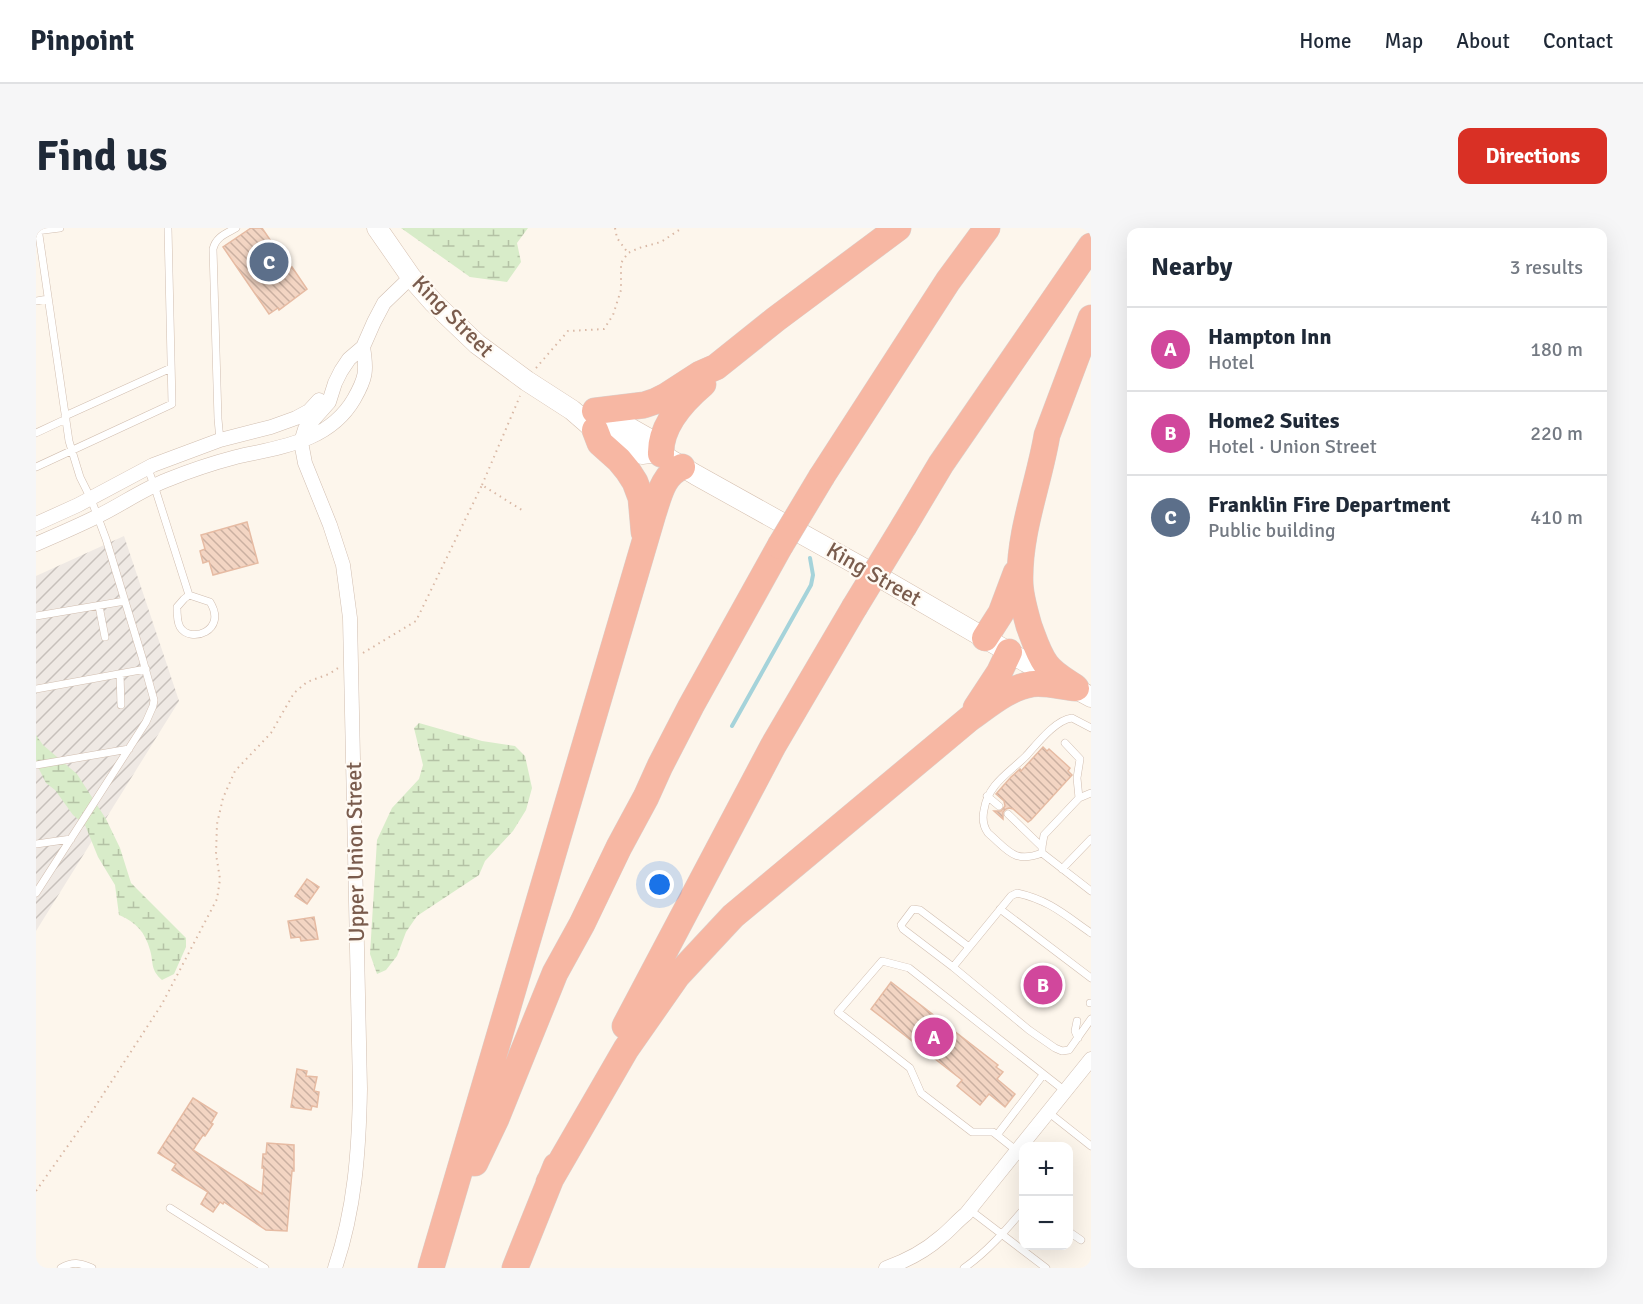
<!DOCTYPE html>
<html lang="en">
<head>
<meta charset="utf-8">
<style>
  :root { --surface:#fff; --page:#f6f6f7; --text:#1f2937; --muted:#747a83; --line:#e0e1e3; --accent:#d93025 }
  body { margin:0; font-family:Signika,sans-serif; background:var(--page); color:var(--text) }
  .controls { position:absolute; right:18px; bottom:18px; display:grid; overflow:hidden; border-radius:12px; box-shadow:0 6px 24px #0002 }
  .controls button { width:54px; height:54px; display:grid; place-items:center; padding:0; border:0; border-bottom:2px solid var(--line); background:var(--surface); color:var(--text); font:30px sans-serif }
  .you { position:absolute; left:624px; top:657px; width:21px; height:21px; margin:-15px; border:4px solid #fff; border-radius:50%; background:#1a73e8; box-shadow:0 0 0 9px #1a73e833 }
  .badge { display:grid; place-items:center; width:39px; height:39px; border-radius:50%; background:var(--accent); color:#fff; font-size:20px; font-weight:700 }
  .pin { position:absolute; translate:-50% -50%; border:3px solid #fff; box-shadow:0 2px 6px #0006 }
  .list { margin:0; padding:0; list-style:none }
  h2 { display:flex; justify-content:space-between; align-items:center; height:78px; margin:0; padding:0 24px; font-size:26px }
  h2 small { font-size:20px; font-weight:400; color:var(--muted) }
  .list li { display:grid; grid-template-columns:39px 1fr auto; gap:18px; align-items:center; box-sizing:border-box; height:84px; padding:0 24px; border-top:2px solid var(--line) }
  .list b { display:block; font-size:22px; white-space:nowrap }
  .list p { margin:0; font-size:20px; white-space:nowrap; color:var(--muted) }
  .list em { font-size:20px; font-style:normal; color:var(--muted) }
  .map { position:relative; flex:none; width:1055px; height:1040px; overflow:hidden; border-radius:12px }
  header { display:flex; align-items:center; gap:36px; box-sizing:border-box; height:84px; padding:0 30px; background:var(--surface); border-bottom:2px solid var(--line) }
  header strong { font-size:28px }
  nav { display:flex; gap:33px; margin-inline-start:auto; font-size:21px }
  .intro { display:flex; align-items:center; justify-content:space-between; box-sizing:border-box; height:144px; padding:0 36px }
  h1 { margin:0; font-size:42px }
  .button { padding:15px 27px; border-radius:12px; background:var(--accent); color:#fff; font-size:21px; font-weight:700 }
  main { display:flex; gap:36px; padding:0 36px }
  aside { flex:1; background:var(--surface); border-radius:12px; box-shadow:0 6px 24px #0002 }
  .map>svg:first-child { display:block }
  .industrial { fill:url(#industrial-furrows) }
  .wetland { fill:url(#wetland-marsh) }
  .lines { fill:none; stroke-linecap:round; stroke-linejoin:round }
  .stream { stroke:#a5d3da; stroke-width:4 }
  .building { fill:url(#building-back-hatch); stroke:#e6bba3; stroke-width:1.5 }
  .lane-casing { stroke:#d1beb0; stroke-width:8 }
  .street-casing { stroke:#d1beb0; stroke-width:15 }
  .secondary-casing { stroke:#d6c0b0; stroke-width:21 }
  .highway-casing { stroke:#dad1cd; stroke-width:27 }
  .path { stroke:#d9b8a5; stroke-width:2; stroke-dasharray:1.5 4.5; stroke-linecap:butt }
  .lane { stroke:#fff; stroke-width:7 }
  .street { stroke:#fff; stroke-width:14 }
  .secondary { stroke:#fff; stroke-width:20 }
  .highway { stroke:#f7b7a3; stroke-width:26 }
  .highway-bridge-casing { stroke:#dad1cd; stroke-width:27; stroke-linecap:butt }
  .highway-bridge { stroke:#f7b7a3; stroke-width:26 }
  .labels { text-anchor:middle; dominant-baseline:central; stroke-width:4.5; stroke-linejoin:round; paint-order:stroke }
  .street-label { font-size:22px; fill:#7a5c4d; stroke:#fffaf3 }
</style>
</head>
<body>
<header>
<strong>Pinpoint</strong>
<nav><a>Home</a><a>Map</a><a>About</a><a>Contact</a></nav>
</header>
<div class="intro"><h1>Find us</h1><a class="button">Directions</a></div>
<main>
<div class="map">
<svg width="1055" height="1040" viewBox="0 0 1055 1040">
  <defs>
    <pattern id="industrial-furrows" width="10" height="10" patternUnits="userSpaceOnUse" patternTransform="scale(1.5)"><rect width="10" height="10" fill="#efe9e4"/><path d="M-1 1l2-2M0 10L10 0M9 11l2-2" fill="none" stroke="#c7c0bb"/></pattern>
    <pattern id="wetland-marsh" width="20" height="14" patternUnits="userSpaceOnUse" patternTransform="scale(1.5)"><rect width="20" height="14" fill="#d8ecc9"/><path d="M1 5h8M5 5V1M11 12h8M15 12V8" fill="none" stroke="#b4c2a5"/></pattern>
    <pattern id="building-back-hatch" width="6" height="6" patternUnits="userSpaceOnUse" patternTransform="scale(1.5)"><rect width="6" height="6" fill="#f3d5c3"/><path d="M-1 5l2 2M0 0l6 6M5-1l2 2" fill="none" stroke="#cab0a1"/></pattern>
  </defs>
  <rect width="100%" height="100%" fill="#fdf6ec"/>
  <path class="industrial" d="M88,308L143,473L0,703V348Z"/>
  <path class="wetland" d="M365,0H492L481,15L485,34L471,54L434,49Z
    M383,495L446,513L479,518L489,528L496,560L490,582L477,603L449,633L443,647L381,688L370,704L361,728L350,742L341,746L334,726L341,612L356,580L383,551L387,537L378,500Z
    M0,507L7,517L41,546L70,591L84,620L95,655L150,710V719L138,746L126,752C114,741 118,736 114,722C109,704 100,694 83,687L79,657L62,629L49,597L37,587L19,562L10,555L0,535Z"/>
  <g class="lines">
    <path class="stream" d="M696,498L775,357L777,347L774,330"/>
  </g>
  <path class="building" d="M215,0H226L254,41L256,39L271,61L243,82L242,80L233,86L187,19Z
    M211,294L222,335L177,347L173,333L167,335L164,323L169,321L165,307Z
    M1007,519L1011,523L1013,521L1034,540L1032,543L1036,547L995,592L992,594L977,581L973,580L970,581L967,584V591L958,583H965L969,578L968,573L960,566L975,549L984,541L985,543Z
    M271,651L283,659L271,676L259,668Z
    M278,689L282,711L265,713L264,709L255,710L252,693Z
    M855,754L962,837L960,839L967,844L961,851L979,866L969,879L953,866L944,877L921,858L926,852L835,781Z
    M261,841L271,843L270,848L281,849L278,863L283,864L281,879L276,878L275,882L255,879Z
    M157,870L181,885L175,895L177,896L169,908L167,907L157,922L226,966L228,940H226L227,926H230L231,915L258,917V943H256L251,1003L230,1002L188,974L187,976L184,974L177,984L165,976L172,964L136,942L140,936L122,925Z"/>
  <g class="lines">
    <defs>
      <path id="lane" d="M0,3L24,0
        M0,73L12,71
        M29,188L135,140
        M0,205L30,191
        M184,212L182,191L177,21C180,9 189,6 200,0
        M0,239L136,176L132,0
        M112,241L118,257L153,367L148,371L141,379C141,385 141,394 144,399C154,416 192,403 174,374L153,367
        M63,378L69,409
        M0,388L89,373
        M84,446L85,477
        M0,461L110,441
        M1029,515L1044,531L1041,550L1043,570
        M0,537L93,521
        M1055,565L1043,570L1008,607L1006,619V625L1055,663
        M951,568L963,578
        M972,586L1006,619
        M0,616L35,611
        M1006,625C978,636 972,622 952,605C947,598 946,591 948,582C952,556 973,545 990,528C1001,516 1019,492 1036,490L1055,500
        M1026,641L1055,611
        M0,665L110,494L117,478L118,472L106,429L70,311L55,271L44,249L33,213L2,0
        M964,681L1055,750
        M1055,705C1029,687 1013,672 981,665L975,668L917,739L993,802L1019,820L1026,823L1033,822L1055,791
        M917,739L867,701L865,697L877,681L884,682L933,719
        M1054,775H1055
        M1041,793L1039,803L1042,810
        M1012,884L1055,918
        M961,907L1007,847
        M981,923L957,904H936L885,865L874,840L802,784L846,733L873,740L1029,863
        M134,980L229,1040
        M934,982L1010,1040
        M1032,1003L1045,1012
        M25,1040C37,1033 44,1035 56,1040
        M928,1040C951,1024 969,1003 987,982"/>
      <path id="street" d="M0,296L42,277L117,237L184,212L235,199L260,190L273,183L283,172
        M0,316C21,307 42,298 62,288C85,277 107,261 131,252C153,243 177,235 200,229C244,219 293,214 318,171C330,150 331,143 327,119
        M299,1040C319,981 323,922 324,861L314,390L307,337L294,297L269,235L265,214L269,201L293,174L299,155L305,143L313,131L327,119L338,94L348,75L375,49
        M850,1040C870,1033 889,1023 905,1009C914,1002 921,993 930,986L1055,831"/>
      <path id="secondary" d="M341,0L375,49L398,75L441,116L491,153L536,182L559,202L606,226L621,224L625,226L660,247L845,350L990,434L1055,469
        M557,183L585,195L615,212L621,224"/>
      <path id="highway" d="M559,183L608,177L620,173L630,168L664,146L680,139L740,91L862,0
        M559,202L564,215L583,232L592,243L599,254L605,270L608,304
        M625,226C624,198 647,173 667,156
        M786,248L912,53L951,0
        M868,298L905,236L1055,18
        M949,410L965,385L980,345
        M1039,459C1030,453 1017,446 1010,436C1002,425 998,411 993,398C989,383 984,368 984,353C983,303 1003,255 1011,207L1055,90
        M940,480L963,445L973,424
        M589,798L737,518L818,380
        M439,935L460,891L519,745L546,696L583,619L610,569L624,538L655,478L744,318
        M513,954L590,821L641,748L697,688L933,491C953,477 972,460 996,456C1010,454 1026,459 1040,460
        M395,1040L617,286C623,268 627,246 646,239
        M479,1040L520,938"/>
    </defs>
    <use href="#lane" class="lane-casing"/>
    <use href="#street" class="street-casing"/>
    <use href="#secondary" class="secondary-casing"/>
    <use href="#highway" class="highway-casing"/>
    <path class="path" d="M579,0L581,10L592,25
      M500,140L532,103L568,101L577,87L585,62V35L592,25L603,20L625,14L646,0
      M446,257L484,168
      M327,425L380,393L446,257L489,284
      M0,963L55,885L126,776L181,671L184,651L180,626L181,596L187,570L199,543L235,505L258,465L271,454L293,446L302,440"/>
    <use href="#lane" class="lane"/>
    <use href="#street" class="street"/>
    <use href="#secondary" class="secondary"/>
    <use href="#highway" class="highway"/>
    <defs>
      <path id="highway-bridge" d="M744,318L786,248
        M818,380L868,298"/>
    </defs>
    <use href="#highway-bridge" class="highway-bridge-casing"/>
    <use href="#highway-bridge" class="highway-bridge"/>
  </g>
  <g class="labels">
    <g class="street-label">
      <text transform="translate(417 88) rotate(45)">King Street</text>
      <text transform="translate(838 346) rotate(30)">King Street</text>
      <text transform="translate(319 624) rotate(-91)">Upper Union Street</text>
    </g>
  </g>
</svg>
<div class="controls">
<button>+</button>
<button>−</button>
</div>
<div class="you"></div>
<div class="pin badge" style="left:898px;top:809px;background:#d1479c">A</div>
<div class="pin badge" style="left:1007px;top:757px;background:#d1479c">B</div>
<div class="pin badge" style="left:233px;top:34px;background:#5c6f8a">C</div>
</div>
<aside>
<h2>Nearby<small>3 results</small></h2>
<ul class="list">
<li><span class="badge" style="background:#d1479c">A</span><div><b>Hampton Inn</b><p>Hotel</p></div><em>180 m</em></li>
<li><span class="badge" style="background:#d1479c">B</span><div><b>Home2 Suites</b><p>Hotel · Union Street</p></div><em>220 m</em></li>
<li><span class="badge" style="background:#5c6f8a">C</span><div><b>Franklin Fire Department</b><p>Public building</p></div><em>410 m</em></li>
</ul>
</aside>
</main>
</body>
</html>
